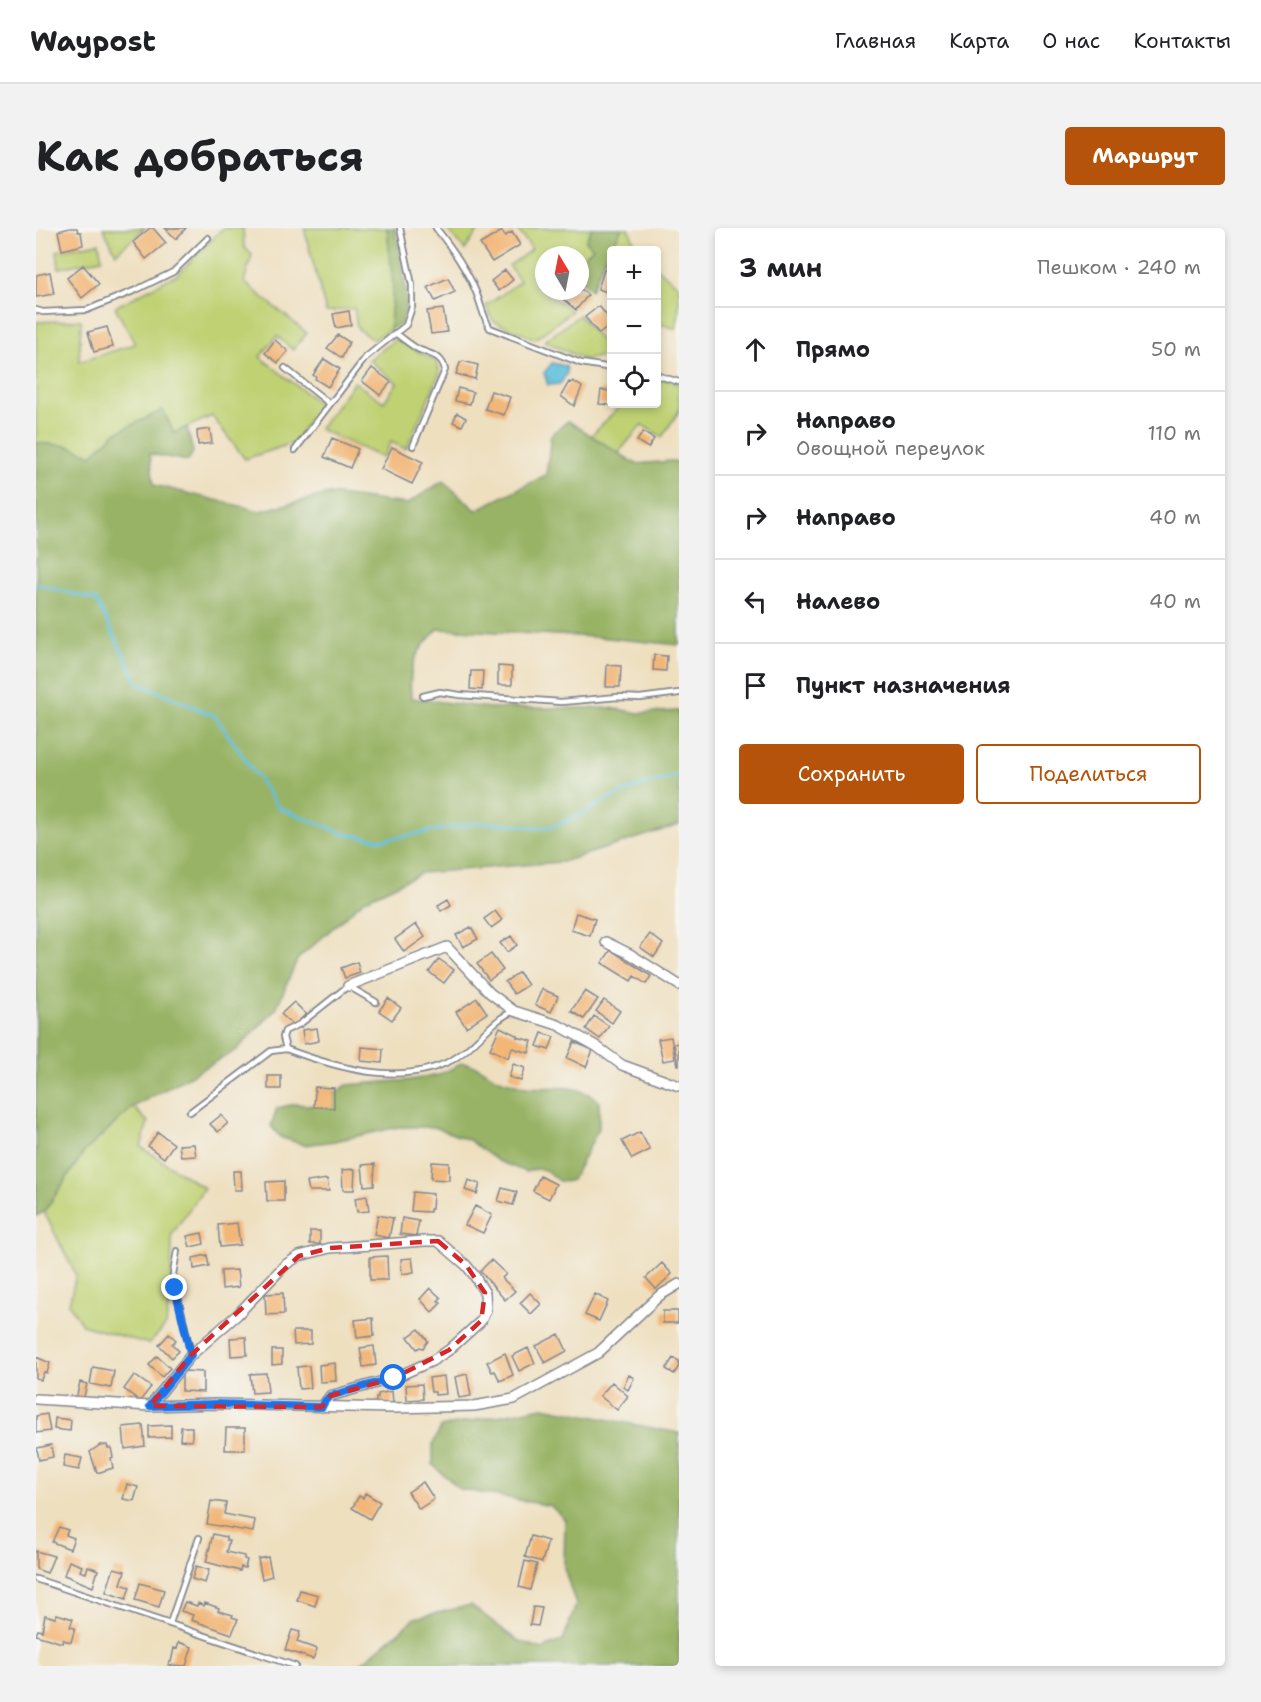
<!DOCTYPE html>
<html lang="ru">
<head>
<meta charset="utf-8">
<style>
  :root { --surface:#fff; --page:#f2f2f2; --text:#202124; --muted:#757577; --line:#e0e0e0; --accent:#b45309 }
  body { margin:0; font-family:"Shantell Sans",sans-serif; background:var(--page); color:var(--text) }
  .controls { position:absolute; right:18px; top:18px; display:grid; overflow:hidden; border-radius:6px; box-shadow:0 3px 9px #0003 }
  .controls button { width:54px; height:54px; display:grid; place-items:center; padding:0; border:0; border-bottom:2px solid var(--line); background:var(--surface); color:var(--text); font:30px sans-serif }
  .compass { position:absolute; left:499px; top:18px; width:54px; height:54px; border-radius:50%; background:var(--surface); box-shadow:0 3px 9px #0003; rotate:350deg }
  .stop { position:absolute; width:18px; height:18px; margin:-14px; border:4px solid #1a73e8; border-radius:50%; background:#fff }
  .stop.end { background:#1a73e8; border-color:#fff; box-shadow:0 2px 6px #0008 }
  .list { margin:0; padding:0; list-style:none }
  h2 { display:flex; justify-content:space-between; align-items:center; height:78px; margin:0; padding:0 24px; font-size:26px }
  h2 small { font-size:20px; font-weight:400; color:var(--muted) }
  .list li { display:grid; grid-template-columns:39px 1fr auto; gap:18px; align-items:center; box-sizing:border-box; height:84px; padding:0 24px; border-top:2px solid var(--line) }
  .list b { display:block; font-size:22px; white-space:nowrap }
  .list p { margin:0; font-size:20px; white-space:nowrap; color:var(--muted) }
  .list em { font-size:20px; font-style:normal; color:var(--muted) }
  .actions { display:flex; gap:12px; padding:18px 24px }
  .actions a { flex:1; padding:14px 0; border:2px solid var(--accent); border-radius:6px; text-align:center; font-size:21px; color:var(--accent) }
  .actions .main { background:var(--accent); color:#fff }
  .icon { flex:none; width:33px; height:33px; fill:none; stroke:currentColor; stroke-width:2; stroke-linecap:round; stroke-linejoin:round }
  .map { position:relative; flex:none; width:643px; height:1438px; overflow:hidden; border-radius:6px }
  header { display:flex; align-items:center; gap:36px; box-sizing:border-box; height:84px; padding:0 30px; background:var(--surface); border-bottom:2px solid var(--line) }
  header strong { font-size:28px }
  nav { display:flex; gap:33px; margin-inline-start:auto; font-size:21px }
  .intro { display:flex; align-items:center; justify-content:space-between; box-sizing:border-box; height:144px; padding:0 36px }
  h1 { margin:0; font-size:42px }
  .button { padding:15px 27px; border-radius:6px; background:var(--accent); color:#fff; font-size:21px; font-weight:700 }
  main { display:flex; gap:36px; padding:0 36px }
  aside { flex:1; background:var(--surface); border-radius:6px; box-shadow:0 3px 9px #0003 }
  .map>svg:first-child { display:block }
  .green { fill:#c0d173; stroke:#6e8068; stroke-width:1.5 }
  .forest { fill:#98b365; stroke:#5a7162; stroke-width:1.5 }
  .water { fill:#5dc0db; stroke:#3c789c; stroke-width:1.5 }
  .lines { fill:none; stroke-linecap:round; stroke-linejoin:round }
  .stream { stroke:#5dc0db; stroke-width:3 }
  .building { fill:#f2b677 }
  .service-casing { stroke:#84878e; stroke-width:8 }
  .minor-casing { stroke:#84878e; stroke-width:12 }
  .service { stroke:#fff; stroke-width:4.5 }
  .minor { stroke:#fff; stroke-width:9 }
  .route { stroke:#1a73e8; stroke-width:8 }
  .marked { fill:none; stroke:#d62828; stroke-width:4.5; stroke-dasharray:12 8; stroke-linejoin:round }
</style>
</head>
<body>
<header>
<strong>Waypost</strong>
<nav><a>Главная</a><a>Карта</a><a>О нас</a><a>Контакты</a></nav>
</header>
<div class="intro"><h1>Как добраться</h1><a class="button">Маршрут</a></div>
<main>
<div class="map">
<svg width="643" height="1438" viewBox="0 0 643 1438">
  <rect width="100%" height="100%" fill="#f6f6f2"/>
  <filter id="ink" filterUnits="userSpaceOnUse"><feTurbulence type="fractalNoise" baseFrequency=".0167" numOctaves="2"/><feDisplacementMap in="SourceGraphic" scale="12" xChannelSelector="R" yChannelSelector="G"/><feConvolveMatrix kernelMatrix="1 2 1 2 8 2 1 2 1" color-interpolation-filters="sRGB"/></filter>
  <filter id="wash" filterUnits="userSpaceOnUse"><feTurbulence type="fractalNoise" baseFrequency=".008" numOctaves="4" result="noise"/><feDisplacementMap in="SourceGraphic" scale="24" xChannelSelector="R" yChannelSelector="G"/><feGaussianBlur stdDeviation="1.35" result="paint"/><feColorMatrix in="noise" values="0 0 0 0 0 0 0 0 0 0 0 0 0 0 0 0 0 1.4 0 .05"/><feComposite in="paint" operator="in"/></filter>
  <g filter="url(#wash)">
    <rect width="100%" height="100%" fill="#eedfbf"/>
    <path class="green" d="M67,0H109L80,25Z
      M187,0H207L208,19L216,27L208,54L271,105L257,122L241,108L224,129L284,176L257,215L209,231L176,188L138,205H79L56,227L32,218L0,215V94L45,92L43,134L99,116L79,79L142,46Z
      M268,0H351L357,56L354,101L337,112L321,100L318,80L290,84Z
      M410,0H444L429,22Z
      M480,0H556L550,12L558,20L544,32V27H508V63L536,83L499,111L457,93L450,78L484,53L473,38L496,21Z
      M586,0H592L602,22H576L575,34L569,31Z
      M63,15L66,31L23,40L21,23Z
      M620,39L643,58V85L640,101L621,95Z
      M543,87L575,124V126L549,132L509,113Z
      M360,111L400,133L404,144L370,221L355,214L347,230L283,201L318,154L348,174L361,155L333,132Z
      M621,149L643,156V183L626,209L606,197L582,225L555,208L586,176H620Z
      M97,879L112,894L105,919L168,960L136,1006L135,1054L130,1097L113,1116L46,1097L33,1076L40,1047L8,984L48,924Z"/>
    <path class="forest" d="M351,0H359C363,20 379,83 363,97C360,99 357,100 354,101L357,56Z
      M556,0H586L569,30L555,62L544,52V32L557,20L550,13Z
      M127,182L138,205L151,199L157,224L152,233L114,226L118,257L224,283L293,266L371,276L407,253L440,282L510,247L515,207L532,193L600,236L635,233L643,234V417L561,409L402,401C379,424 372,437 375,470L453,480H574L603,485L643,483V597L526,634L385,645L328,672L261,732L240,781L201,822L97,879L48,924L8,984L0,988V215L32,218L56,227L79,205Z
      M426,835C443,836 453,848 469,853C476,854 484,858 491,859C520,862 538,853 563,873V900L536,952C512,961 520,932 490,944L462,933L433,912L398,899H362L299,913L268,917L244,909L235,898L241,880L259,876L280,878L311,857L374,852L403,847Z
      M507,1179L643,1205V1438H322L379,1390L435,1377L481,1412L506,1421L527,1412L540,1377L528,1340L529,1292L515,1278L424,1261L397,1237V1216L405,1199Z"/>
    <path class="water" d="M516,135L530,138L531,145L524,156L512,157L508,145Z"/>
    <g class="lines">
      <path class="stream" d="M0,356L60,372L102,455L179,488L243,580L309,606L346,612L441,595L475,596L499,600L516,599L542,588L572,571L603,558L643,547"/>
    </g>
    <g id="blocks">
      <path class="building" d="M34,0H41L42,4H45L47,17L26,22L22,3Z
        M114,0H117L130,15L110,31L97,14Z
        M129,0H150L140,11Z
        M466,3L469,8L476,4L484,17L456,34L444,16Z
        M47,37L63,56L46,70L31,50Z
        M469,42L477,52L463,63L455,53Z
        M568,42L576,44L571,64L562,61Z
        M14,44L18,66L0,69V47Z
        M412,50L419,64L399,73L392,59Z
        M544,60L552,67L540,82L522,67L526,63H544Z
        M563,78L576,94V96L563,106L549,89Z
        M407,81L411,104L395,106L391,83Z
        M313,83L315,97L300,100L297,86Z
        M71,99L77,119L58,124L52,104Z
        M302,107L313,114L306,130L291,120Z
        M239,112L252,123L242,135L229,125Z
        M288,131L304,141L292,159L279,151L280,149L277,147Z
        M427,133L442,137L439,151L420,146L424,135Z
        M336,140L355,154L344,167L326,153Z
        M537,153L546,159L538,178L525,168L533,154L535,155Z
        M422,160L437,164L434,176L419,173Z
        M565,162L576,163V177L563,176Z
        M455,163L474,169L468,187L449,181Z
        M421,185L430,190L426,198L417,194Z
        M174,201L176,215L162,217L161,203Z
        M607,204L618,211L612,220L601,213Z
        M296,210L322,221L314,240L288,229Z
        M356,219L387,234L376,256L345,241Z
        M618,427L631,428L630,443L617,442Z
        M571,437L585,438L584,459H570Z
        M462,438L476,439V457H462Z
        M435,443H447L446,462L434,461Z
        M412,671L415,677L405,683L402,677Z
        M459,683L466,692L455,700L448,691Z
        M540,685L559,691L554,708L535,702Z
        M380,696L389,709L368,724L359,711Z
        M435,699L442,711L427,719L420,707Z
        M614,706L627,716L618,729L604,719Z
        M475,708L481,717L471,724L464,715Z
        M575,722L615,748L610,756L598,748L595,753L566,735Z
        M455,726L467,742L453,752L441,736Z
        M403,731L418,742L408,755L393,744Z
        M321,734L324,745L309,750L305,740Z
        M483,744L492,757L478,766L469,754Z
        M506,761L522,768L515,784L499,777Z
        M549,763L562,771L548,791L535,783Z
        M352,770L365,780L356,792L343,783Z
        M441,770L451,785L430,799L420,784Z
        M568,772L584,783L576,795L560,783Z
        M258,774L270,786L258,798L245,786Z
        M558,788L573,798L564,811L550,801Z
        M464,799L482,808L481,809L496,813L493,825L476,820L472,830L454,821Z
        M281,800L283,813L268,816L266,802Z
        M506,805L518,809L513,822L501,818Z
        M635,809L639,831L627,833L622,811Z
        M538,814L557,822L550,839L531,830Z
        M643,815V837H642L638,816Z
        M326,819L347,821L346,835L325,833Z
        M477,836L489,840L485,853L473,849Z
        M232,848H245V861H232Z
        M279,859L298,860V880L278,879Z
        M185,887L192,895L182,904L174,896Z
        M122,904L138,916L128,930L112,918Z
        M604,904L614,922L596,931L586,913Z
        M158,916L160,928L145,929L143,917Z
        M396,934L413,935V952L395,951Z
        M339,936L338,957L328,958L326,937Z
        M319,941L318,962H307L306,942Z
        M197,943H205L206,962H198Z
        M504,948L520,956L513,971L497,963Z
        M291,951L293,963H273L271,954Z
        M432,952L444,956L441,966L429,962Z
        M248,953V973H231L230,954Z
        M466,960L481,964L477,977L462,973Z
        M377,964L397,966L396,981H394V984L375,983Z
        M331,968L333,983L321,984L319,970Z
        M439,978L456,987L447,1005L429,997Z
        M342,987L357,990L353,1010L338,1007Z
        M366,990L383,993L380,1008L364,1006Z
        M201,995L204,1017L184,1019L182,997Z
        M274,1003H284V1016H274Z
        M166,1005L168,1016L154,1019L151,1008Z
        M171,1027L173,1038L158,1041L157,1030Z
        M351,1028L352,1052H334V1029Z
        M376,1030L378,1044L366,1046L365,1031Z
        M455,1032L470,1046L466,1050L479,1063L469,1072L444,1043Z
        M626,1035L636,1046L620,1061L610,1050Z
        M201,1042L203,1059L186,1061L185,1043Z
        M394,1060L405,1070L402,1073L405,1075L396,1084L384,1071Z
        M247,1065L248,1086L230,1087L229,1066Z
        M494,1065L505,1076L495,1086L484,1075Z
        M559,1066L572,1073L563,1093L549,1087Z
        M627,1083H642V1095H627Z
        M337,1090L338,1108L321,1110L319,1092Z
        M383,1101L392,1113L387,1120L384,1119L381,1121L372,1109Z
        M257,1103H275V1116L258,1117Z
        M133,1106L140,1112L136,1116L143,1123L136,1130L123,1117Z
        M523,1106L531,1123L509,1135L500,1118Z
        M210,1109L211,1127L195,1128L194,1110Z
        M338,1118L340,1137L327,1139L324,1120Z
        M492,1120L499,1135L483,1143L476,1128Z
        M236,1122H246V1136L236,1137Z
        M469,1125L477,1147L464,1153L459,1143L456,1144L451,1134Z
        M121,1128L134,1140L126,1149L113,1137Z
        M0,1129L14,1135L11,1145L8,1144L5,1152L0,1150Z
        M637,1130L643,1133V1138L638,1146L630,1141Z
        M299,1135L300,1153L284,1154L283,1137Z
        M271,1138H273L275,1160L263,1161L261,1139Z
        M57,1139L78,1143L75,1160L54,1156Z
        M146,1143L167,1144V1164L146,1163Z
        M230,1145L232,1164L216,1165L214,1146Z
        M431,1146L435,1168L423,1170L419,1149Z
        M98,1147L115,1159L104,1173L88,1161Z
        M593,1147L598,1150L592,1162L587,1159Z
        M408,1148L410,1166L399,1167V1164H395L393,1150Z
        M44,1154L51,1156L47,1173L40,1171Z
        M576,1154L592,1168L581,1182L564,1168Z
        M386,1156L387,1171L371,1172L370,1157Z
        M356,1163L357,1175L340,1176V1170H342V1166Z
        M11,1186L14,1203L0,1205V1188Z
        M19,1190L35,1192L34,1203L18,1201Z
        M107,1197L109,1218L89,1221L87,1199Z
        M135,1197V1209L113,1210V1198Z
        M145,1199H156V1213L144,1212Z
        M190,1200H209V1222H189Z
        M15,1217L17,1229L3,1232L1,1220Z
        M64,1217H71L72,1220H75L77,1229L75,1230L77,1240L61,1245L54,1224Z
        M29,1227L46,1230L43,1242L27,1239Z
        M387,1254L398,1271L383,1281L372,1264Z
        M91,1256L102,1259L98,1273L87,1271Z
        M329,1265L344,1274L334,1291L316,1280L323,1268L327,1270Z
        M175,1273L190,1275L188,1286L219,1292L217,1304L171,1296Z
        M23,1299L32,1302L30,1307L38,1310L34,1321L16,1314Z
        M177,1306L190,1309V1312L193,1313L190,1324L208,1328V1331L211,1332L209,1340L205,1339L204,1343L170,1334Z
        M495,1308L512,1313L506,1334L489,1329Z
        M0,1323L18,1328L11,1345L0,1341Z
        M232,1329L236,1348L226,1351L222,1331Z
        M33,1333L46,1338L44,1343L50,1345L52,1338L62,1342L57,1359L28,1347Z
        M489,1333L501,1336L494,1362L483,1359Z
        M160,1338L173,1342L169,1355L156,1351Z
        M78,1340L89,1343L85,1356L94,1359L90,1371L70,1364Z
        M104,1355L128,1362L123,1379L99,1372Z
        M264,1362L282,1367L279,1378L261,1372Z
        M149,1374L161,1378L162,1375L168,1378L169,1375L183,1380L182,1383L197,1387L196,1389L202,1391L196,1406L155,1392L157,1387L145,1383Z
        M497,1379L506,1380L502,1398L494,1397Z
        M21,1386L37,1391L34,1399L39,1400L35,1414L27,1412L26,1415L0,1407L2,1402L6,1403L9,1387L19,1390Z
        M256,1402L264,1404L261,1414L281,1421L277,1431L249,1422Z
        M143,1414L156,1419L150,1438L132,1437L133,1434H135L138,1420L141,1421Z"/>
    </g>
  </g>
  <g filter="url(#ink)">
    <use href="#blocks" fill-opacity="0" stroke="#84878e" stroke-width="1.5"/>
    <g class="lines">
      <defs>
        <path id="service" d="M400,0C415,19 431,41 440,64C445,76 447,89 454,100L545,135L576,140
          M0,82L7,84L51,82L100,62L137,44L172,10
          M359,105C367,110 375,118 384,122C396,127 406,127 409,142L377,218
          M249,140L294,176
          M620,147L643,154
          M259,222L330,129L370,97L376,79V57L364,0
          M387,468L404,464L424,467L525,474L582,469L604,470L643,465
          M340,774L312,758L264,796L249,803L247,809L250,821C301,840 365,859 416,832C440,819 453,793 478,783
          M154,884L235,823L250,821
          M141,1023L137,1046L155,1127
          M0,1351L259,1438
          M134,1395L163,1310"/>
        <path id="minor" d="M570,714L594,726L643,757
          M312,758L411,719L454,765L478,783L522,797L560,818L586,837L643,858
          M0,1171L114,1178L179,1176L357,1180L438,1178L478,1171L562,1125L623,1068L643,1056
          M114,1178L155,1127L201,1087L249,1037L263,1028L294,1020L388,1013H402L430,1037L438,1047L449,1065L450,1082L445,1093L413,1122L396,1133L358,1150L294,1168L286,1179"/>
      </defs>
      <use href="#service" class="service-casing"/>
      <use href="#minor" class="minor-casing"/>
      <use href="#service" class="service"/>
      <use href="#minor" class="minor"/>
    </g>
  </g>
  <g class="lines" filter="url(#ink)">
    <path class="route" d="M139,1060L155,1127L114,1178L179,1176L286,1179L289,1173L294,1168L358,1150"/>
  </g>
  <path class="marked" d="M402,1013L430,1037L449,1065L445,1093L413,1122L358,1150L294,1168L286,1179L114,1178L155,1127L263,1028L294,1020Z"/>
</svg>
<div class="controls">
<button>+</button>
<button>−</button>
<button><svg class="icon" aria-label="locate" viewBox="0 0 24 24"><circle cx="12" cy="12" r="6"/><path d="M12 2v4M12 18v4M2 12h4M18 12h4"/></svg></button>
</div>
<svg class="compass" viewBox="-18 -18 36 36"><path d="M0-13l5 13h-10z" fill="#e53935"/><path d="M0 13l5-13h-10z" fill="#757577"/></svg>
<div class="stop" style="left:358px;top:1150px"></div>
<div class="stop end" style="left:139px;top:1060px"></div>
</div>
<aside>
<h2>3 мин<small>Пешком · 240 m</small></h2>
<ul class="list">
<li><svg class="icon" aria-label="ahead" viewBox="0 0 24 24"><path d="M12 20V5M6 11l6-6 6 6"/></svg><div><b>Прямо</b></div><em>50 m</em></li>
<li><svg class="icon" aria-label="right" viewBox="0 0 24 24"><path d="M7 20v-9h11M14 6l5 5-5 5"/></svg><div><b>Направо</b><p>Овощной переулок</p></div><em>110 m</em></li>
<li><svg class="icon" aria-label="right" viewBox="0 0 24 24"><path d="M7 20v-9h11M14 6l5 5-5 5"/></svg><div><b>Направо</b></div><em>40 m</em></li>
<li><svg class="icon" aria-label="left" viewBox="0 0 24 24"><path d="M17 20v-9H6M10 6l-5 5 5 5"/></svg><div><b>Налево</b></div><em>40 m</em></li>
<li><svg class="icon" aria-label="arrive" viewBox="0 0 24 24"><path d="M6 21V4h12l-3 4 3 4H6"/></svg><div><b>Пункт назначения</b></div></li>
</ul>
<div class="actions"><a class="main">Сохранить</a><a>Поделиться</a></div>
</aside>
</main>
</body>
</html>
